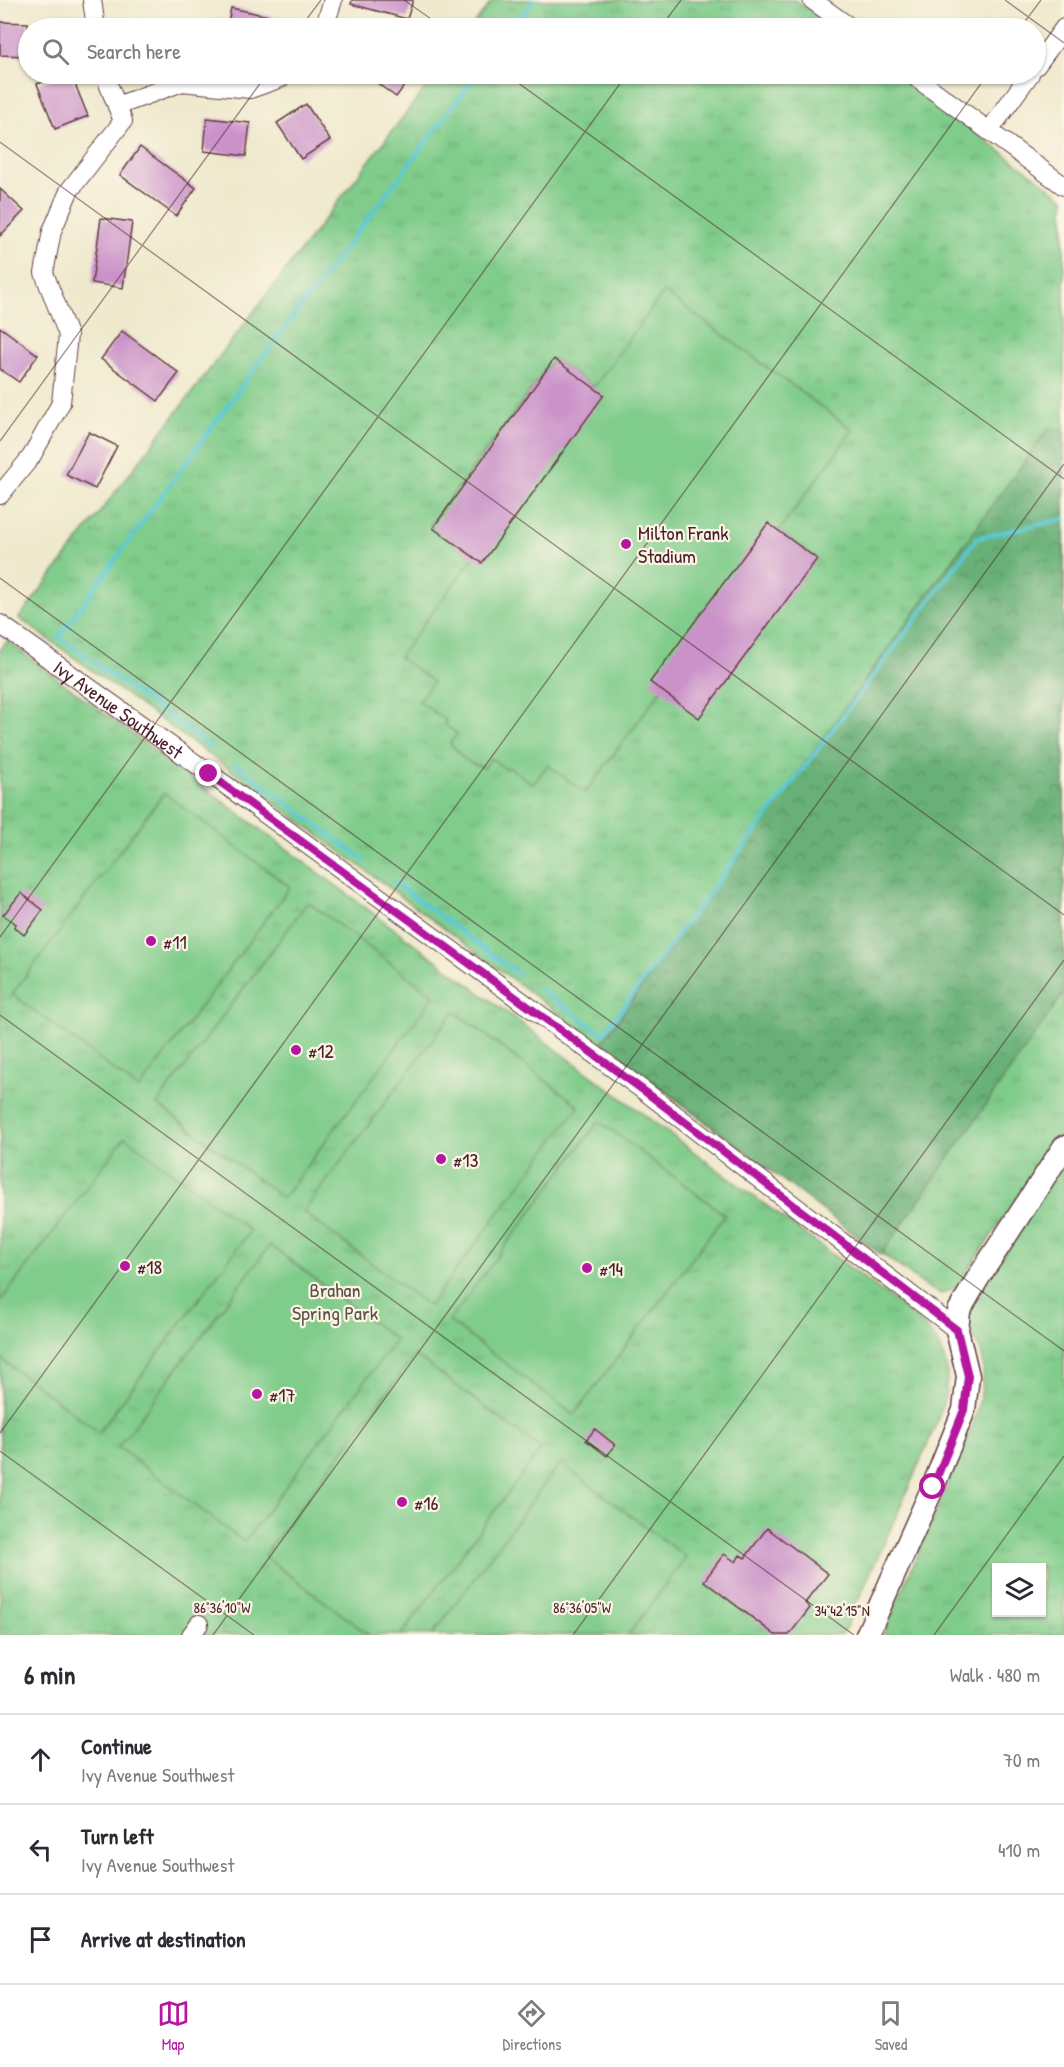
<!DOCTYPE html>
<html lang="en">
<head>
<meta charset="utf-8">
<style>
  :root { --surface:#fff; --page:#f2f2f3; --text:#2b2b33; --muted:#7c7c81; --line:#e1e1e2; --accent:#b5179e }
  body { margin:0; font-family:"Patrick Hand",sans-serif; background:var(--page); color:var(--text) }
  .controls { position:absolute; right:18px; bottom:18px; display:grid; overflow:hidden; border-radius:0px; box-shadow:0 2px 4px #0004 }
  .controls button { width:54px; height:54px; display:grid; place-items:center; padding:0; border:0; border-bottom:2px solid var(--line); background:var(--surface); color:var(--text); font:30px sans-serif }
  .stop { position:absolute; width:18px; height:18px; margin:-14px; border:4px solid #b5179e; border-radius:50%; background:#fff }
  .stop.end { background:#b5179e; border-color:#fff; box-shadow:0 2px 6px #0008 }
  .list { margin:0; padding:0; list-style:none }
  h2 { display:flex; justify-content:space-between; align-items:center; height:78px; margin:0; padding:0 24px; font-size:26px }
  h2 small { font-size:20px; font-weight:400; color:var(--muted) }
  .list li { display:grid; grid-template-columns:39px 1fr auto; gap:18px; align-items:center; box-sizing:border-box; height:90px; padding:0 24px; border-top:2px solid var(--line) }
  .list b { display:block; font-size:22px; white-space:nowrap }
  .list p { margin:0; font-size:20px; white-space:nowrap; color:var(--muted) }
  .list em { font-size:20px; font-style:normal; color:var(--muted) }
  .icon { flex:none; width:33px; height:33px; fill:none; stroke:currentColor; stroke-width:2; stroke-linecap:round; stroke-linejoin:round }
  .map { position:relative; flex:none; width:1064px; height:1635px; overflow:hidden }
  .search { position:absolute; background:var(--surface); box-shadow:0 2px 4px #0004; left:18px; right:18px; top:18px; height:66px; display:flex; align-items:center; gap:15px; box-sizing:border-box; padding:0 21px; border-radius:33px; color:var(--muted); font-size:22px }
  .sheet { height:348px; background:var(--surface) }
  nav { display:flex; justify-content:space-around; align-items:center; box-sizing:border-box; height:84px; border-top:2px solid var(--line); background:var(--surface); font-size:16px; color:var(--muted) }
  nav a { display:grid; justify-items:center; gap:3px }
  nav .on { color:var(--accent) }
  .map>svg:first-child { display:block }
  .grass { fill:url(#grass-tufts); stroke:#65765b; stroke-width:1.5; fill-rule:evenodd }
  .forest { fill:url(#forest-crowns); stroke:#596851; stroke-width:1.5 }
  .garden { fill:#80cc8b; stroke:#65765b; stroke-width:1.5 }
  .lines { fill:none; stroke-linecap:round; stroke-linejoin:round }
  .stream { stroke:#5cc9d0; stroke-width:4.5 }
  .building { fill:#ca92c9 }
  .minor-casing { stroke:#633d43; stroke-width:20 }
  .tertiary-casing { stroke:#633d43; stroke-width:25 }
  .minor { stroke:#fff; stroke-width:18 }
  .tertiary { stroke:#fff; stroke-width:22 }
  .route { stroke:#b5179e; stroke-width:8 }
  .ticks { fill:none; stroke:#4a1f2b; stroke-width:1.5; stroke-opacity:0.45 }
  .poi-dot { fill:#b5179e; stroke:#fcf5e5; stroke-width:2 }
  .labels { text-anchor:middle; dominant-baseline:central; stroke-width:4.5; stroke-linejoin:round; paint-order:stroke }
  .poi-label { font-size:20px; fill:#4a1f2b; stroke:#fcf5e5; text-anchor:start }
  .street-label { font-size:20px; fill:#4a1f2b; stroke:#fcf5e5 }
  .park-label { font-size:20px; fill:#5a5348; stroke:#fcf5e5 }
  .ticks-label { font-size:15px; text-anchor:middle; fill:#4a1f2b; stroke:#fcf5e5; stroke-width:4.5; stroke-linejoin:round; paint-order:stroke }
</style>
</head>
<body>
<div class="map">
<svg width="1064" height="1635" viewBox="0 0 1064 1635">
  <defs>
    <pattern id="grass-tufts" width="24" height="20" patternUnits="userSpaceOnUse" patternTransform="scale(1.5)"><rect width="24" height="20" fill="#80cc8b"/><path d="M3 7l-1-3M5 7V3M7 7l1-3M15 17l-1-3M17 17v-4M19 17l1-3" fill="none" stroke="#70af78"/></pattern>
    <pattern id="forest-crowns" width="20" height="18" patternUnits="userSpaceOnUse" patternTransform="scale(1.5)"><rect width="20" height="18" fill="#68b077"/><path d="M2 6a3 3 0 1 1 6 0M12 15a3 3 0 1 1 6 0" fill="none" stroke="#588f62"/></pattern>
  </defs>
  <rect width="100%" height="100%" fill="#fcf5e5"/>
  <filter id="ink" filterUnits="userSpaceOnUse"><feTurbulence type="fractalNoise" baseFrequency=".0167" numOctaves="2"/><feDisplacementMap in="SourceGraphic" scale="12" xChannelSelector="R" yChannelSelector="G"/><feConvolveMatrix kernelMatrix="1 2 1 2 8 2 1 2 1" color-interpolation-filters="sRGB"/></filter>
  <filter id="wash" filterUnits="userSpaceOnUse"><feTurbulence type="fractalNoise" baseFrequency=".008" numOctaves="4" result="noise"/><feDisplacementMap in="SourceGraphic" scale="24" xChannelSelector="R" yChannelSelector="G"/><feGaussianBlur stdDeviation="1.35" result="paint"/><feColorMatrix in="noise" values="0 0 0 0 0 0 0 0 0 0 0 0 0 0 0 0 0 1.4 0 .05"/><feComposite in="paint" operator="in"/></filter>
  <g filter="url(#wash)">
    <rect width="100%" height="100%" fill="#efe9cd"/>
    <path class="grass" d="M493,0H796L835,28H471Z
      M436,74H896L1064,198V1128L957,1287L941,1294L927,1287L221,763L19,618Z
      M7,641L908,1311C928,1328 947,1348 947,1376C947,1405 932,1433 921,1459C896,1518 869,1576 842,1635H0V650Z
      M1064,1157V1635H883L969,1435C978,1409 987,1383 982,1356C979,1338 964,1334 968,1312ZM996,1568H1042V1612H996Z"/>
    <path class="forest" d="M1048,429L1064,430V993L881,1255L602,1042Z"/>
    <path class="garden" d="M664,292L853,430L779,531L817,559L661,690L585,793L548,765L533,784L509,767L506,769L491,758L484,768L478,765L477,766L464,759L450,743L457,734L444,724L446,721L419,701L433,682L399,657L474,557L430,525L554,359L594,387Z
      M164,793L290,887L139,1089L12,994Z
      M308,902L434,996L283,1198L157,1104Z
      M454,1011L579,1106L429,1306L303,1212Z
      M599,1121L725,1215L574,1415L449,1321Z
      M125,1137L250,1231L99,1432L0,1358V1302Z
      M270,1245L396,1340L244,1542L118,1447Z
      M415,1355L541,1449L401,1635H369L264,1556Z
      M560,1463L686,1557L628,1635H432Z"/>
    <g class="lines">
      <path class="stream" d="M512,28L534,0
        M211,747L59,637L277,338L478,74
        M235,764L364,860
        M394,882L518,974
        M538,988L603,1034L977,538L1064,519"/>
    </g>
    <g id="blocks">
      <path class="building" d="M352,0H413L407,19L351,4Z
        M231,8L273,17L271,28H227Z
        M0,22L28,23V56L0,55Z
        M64,74H71L88,116L55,129L37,84Z
        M365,74H413L396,97Z
        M306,104L330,140L301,159L277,123Z
        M207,118L250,123L246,156L204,151Z
        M140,147L196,188L176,216L120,175Z
        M0,189L24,211L0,236Z
        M101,218L132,222L123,288L92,283Z
        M0,327L38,355L19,382L0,369Z
        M122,331L179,373L158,401L101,359Z
        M554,359L604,395L482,563L433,528Z
        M89,432L117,446L95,489L66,475Z
        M768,523L817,559L699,718L650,682Z
        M21,893L43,910L24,935L14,927L16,924L3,915Z
        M595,1429L615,1445L607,1456L586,1440Z
        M767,1528L828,1574L805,1603L810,1608L789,1635H775L704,1581L724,1554L736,1562L740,1555L745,1558Z"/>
    </g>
  </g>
  <g filter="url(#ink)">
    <use href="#blocks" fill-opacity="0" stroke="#633d43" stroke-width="1.5"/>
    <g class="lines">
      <defs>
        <g id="minor">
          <path d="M92,0L96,28"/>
          <path d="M812,0L851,28"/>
          <path d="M324,28L333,0"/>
          <path d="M1036,66L1064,28"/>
          <path d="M911,74L1064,186"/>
          <path d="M117,106L182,82L250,89L281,78L286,74"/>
          <path d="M989,131L1030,74"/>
          <path d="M0,495L31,457L61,403L68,335L44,273L52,231L69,191L123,121L109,86L106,74"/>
          <path id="s1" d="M0,624L234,791L647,1093L957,1330"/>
          <path d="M191,1635L199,1624"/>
        </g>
        <path id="tertiary" d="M867,1635L933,1487L964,1410L968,1376L957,1330L959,1311L978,1278L1064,1147"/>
      </defs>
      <use href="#minor" class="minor-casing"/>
      <use href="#tertiary" class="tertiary-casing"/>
      <use href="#minor" class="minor"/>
      <use href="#tertiary" class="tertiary"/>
    </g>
  </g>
  <g class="lines" filter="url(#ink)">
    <path class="route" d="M209,774L647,1093L957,1330L968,1376L964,1410L933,1487"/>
  </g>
  <path class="ticks" d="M404,0L444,28M1005,0L1064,43M300,28L321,0M660,28L681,0M1020,28L1041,0M506,74L1064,479M0,142L1064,915M0,441L267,74M0,578L1064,1351M0,937L627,74M0,1015L854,1635M0,1433L988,74M0,1451L254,1635M213,1635L1064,464M573,1635L1064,960M934,1635L1064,1456"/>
  <g class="poi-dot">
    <circle cx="626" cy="544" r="6"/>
    <circle cx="151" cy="941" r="6"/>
    <circle cx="296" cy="1050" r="6"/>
    <circle cx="441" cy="1159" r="6"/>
    <circle cx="125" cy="1266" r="6"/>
    <circle cx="587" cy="1268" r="6"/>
    <circle cx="257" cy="1394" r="6"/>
    <circle cx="402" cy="1502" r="6"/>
  </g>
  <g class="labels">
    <g class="poi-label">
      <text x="638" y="532">Milton Frank<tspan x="638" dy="23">Stadium</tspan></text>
      <text x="163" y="941">#11</text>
      <text x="308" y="1050">#12</text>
      <text x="453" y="1159">#13</text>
      <text x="137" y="1266">#18</text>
      <text x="599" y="1268">#14</text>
      <text x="269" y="1394">#17</text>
      <text x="414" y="1502">#16</text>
    </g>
    <g class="street-label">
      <text stroke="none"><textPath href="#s1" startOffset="146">Ivy Avenue Southwest</textPath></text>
    </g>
    <g class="park-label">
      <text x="335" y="1289">Brahan<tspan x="335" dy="23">Spring Park</tspan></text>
    </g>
  </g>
  <g class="ticks-label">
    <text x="222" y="1613">86°36'10"W</text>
    <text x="582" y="1613">86°36'05"W</text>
    <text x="842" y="1616">34°42'15"N</text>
  </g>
</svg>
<div class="controls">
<button><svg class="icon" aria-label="layers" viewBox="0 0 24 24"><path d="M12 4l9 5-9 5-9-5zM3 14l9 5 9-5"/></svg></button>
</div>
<div class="stop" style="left:933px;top:1487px"></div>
<div class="stop end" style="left:209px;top:774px"></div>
<div class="search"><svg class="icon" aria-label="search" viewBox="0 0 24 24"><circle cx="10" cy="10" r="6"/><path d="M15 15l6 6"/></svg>Search here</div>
</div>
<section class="sheet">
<h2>6 min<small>Walk · 480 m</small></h2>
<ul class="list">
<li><svg class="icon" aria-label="ahead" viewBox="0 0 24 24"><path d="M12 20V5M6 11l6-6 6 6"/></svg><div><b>Continue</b><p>Ivy Avenue Southwest</p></div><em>70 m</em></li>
<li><svg class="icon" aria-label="left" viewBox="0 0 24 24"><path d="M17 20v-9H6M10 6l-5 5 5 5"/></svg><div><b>Turn left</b><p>Ivy Avenue Southwest</p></div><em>410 m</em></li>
<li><svg class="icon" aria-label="arrive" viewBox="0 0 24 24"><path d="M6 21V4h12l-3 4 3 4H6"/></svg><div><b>Arrive at destination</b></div></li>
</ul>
</section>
<nav>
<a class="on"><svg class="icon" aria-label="map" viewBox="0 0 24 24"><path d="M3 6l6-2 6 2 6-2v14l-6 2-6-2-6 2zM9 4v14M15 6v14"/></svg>Map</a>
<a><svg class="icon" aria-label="directions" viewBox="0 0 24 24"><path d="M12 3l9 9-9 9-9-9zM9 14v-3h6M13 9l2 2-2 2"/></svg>Directions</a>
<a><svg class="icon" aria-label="saved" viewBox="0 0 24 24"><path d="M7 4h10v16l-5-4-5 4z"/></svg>Saved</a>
</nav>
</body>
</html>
